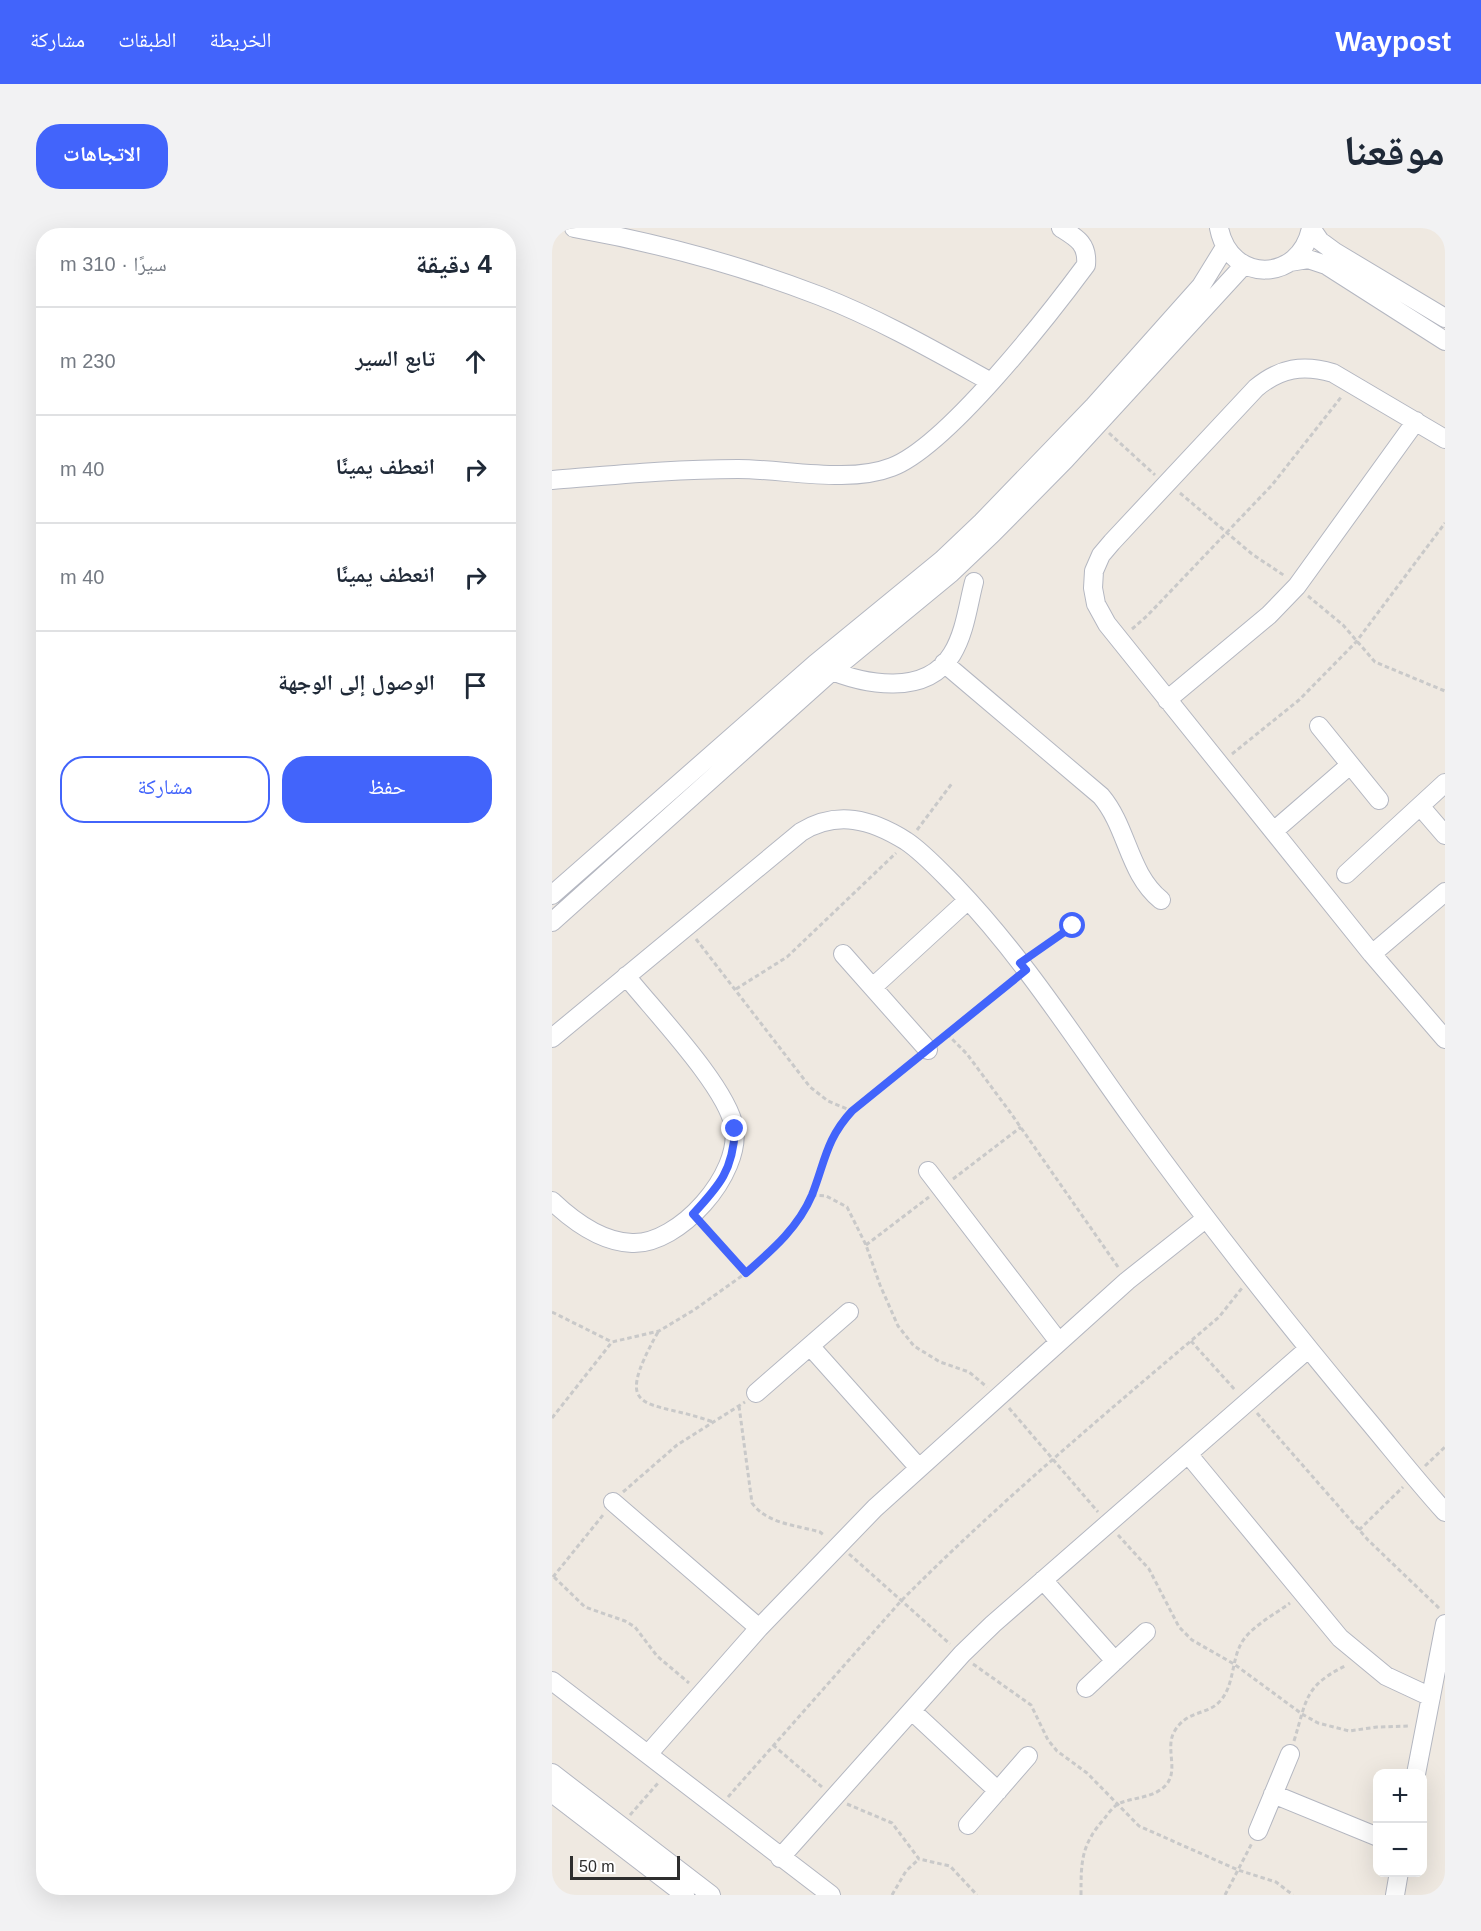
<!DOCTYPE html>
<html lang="ar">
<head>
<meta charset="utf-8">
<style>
  :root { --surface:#fff; --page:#f2f2f3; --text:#1f2937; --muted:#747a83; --line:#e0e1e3; --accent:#4264fb }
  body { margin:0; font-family:Helvetica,"Noto Naskh Arabic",sans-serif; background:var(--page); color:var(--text); direction:rtl }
  .controls { position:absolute; right:18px; bottom:18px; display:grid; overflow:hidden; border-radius:12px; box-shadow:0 6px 24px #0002 }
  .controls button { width:54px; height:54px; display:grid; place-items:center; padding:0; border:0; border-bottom:2px solid var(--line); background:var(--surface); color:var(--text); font:30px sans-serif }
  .scale { position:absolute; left:18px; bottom:15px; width:110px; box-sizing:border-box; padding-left:6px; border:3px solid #2e2e2e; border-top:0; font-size:16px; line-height:21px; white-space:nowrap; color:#2e2e2e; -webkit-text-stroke:4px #fff; paint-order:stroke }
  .stop { position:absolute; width:18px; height:18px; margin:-14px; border:4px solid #4264fb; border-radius:50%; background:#fff }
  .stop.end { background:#4264fb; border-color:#fff; box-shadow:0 2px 6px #0008 }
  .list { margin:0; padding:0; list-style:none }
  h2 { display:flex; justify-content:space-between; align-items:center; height:78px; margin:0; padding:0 24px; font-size:26px }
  h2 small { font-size:20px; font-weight:400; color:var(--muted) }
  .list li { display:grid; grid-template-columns:39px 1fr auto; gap:18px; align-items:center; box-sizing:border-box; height:108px; padding:0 24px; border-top:2px solid var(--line) }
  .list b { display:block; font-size:22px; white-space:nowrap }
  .list em { font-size:20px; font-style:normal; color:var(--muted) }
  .actions { display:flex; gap:12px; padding:18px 24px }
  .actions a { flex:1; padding:14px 0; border:2px solid var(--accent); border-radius:24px; text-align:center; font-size:21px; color:var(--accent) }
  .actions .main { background:var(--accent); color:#fff }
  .icon { flex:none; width:33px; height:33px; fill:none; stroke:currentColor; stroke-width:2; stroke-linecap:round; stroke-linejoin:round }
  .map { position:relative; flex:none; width:893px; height:1667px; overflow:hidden; direction:ltr; border-radius:24px }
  header { display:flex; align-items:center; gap:36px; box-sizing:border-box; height:84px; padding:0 30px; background:var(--accent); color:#fff }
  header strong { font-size:28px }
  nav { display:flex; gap:33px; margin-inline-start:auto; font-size:21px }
  .intro { display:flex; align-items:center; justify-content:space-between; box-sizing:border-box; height:144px; padding:0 36px }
  h1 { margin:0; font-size:42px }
  .button { padding:15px 27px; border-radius:24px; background:var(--accent); color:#fff; font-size:21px; font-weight:700 }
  main { display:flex; gap:36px; padding:0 36px }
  aside { flex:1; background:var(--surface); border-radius:24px; box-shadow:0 6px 24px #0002 }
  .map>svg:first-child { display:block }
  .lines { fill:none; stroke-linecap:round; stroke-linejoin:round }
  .minor-casing { stroke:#b4b7c1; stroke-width:20 }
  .path { stroke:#c9c9c9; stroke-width:3; stroke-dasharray:4.5 3; stroke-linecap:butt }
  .minor { stroke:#fff; stroke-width:18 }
  .route { stroke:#4264fb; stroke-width:8 }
</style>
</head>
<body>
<header>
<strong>Waypost</strong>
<nav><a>الخريطة</a><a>الطبقات</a><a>مشاركة</a></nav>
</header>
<div class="intro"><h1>موقعنا</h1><a class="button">الاتجاهات</a></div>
<main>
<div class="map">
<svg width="893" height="1667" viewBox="0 0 893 1667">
  <rect width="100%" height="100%" fill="#efe9e1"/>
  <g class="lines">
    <defs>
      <path id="minor" d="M22,0C106,15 188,37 268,68C327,91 383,123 439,154
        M667,0C678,56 748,55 759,0
        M759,0L768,13L783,24L893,90
        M738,34L756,31L774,37L893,113
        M893,211L781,145C751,136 728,140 704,160L560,314L549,327L542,343L541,360L544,376L555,396L820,726L893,811
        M0,252C62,247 124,241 186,241C233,241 297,256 340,239C395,218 497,87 534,37C536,16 525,10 509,0
        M392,435L549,568C576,600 576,645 609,672
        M273,440C312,457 374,469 400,426C413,405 416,377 422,354
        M615,472L717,387L745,358L864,193
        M767,498L827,572
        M868,578L893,607
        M723,602L798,537
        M794,646L893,555
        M0,667L263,436L390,332L430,294L542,178L649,58L673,19
        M0,694L280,443L399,345L441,305L513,232L692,37
        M291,726L376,822
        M820,726L893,664
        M321,759L416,672
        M0,810L249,604C285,582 319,591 354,613C372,625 389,644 404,659C472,730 525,814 582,893C654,993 729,1088 808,1183C836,1216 863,1251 893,1284
        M376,943L507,1114
        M0,973C21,993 50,1014 80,1015C127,1017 190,946 182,899C175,859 102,783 74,748
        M258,1118L367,1240
        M204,1165L297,1084
        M636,1226L788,1410L834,1448L879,1469
        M61,1274L207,1400
        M491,1352L563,1433
        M0,1453L279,1667
        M534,1460L594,1404
        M360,1483L446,1563
        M97,1525L207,1400L323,1280L575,1053L652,992
        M0,1545L159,1667
        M864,1546L893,1396
        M0,1565L133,1667
        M721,1566L826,1609
        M416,1597L476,1528
        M706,1603L738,1526
        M228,1630L410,1426L441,1396L756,1121
        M843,1667L847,1644"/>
    </defs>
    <use href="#minor" class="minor-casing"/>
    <path class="path" d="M557,205L603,247
      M628,265L700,326L733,348
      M756,368L791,397L823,434L893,463
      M580,401L595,388L720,257L790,168
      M680,526L747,472L804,414L893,295
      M365,602L401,554
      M144,711L258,859L276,873L300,883
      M482,725L521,698
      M184,761L235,729L344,625
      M395,806L415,826L458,884L566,1039
      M387,813L464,751
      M401,951L469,899
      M260,967L274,968L295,979L314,1017L328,1057L346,1098L362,1118L388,1134L417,1144L435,1159
      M152,998L194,1044
      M314,1017L377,969
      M0,1084L60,1114
      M106,1104C58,1190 96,1170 161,1194
      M639,1113L684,1163
      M187,1178L200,1275C215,1296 244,1297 268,1304L273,1308
      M457,1180L546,1284
      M705,1185L816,1312L889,1382
      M0,1190L60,1114L107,1103L142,1082L194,1045L228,1014L246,992L260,967L273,924L289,895L363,832
      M873,1238L893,1219
      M71,1264L125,1217L193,1174
      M807,1302L851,1259
      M566,1307L597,1341L627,1399L640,1412L682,1436L750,1486L766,1495L797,1503L825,1499L858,1498
      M297,1326L398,1416
      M1,1349L51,1287
      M2,1349L33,1379L73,1393L83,1399L105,1428L137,1455
      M421,1436L479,1477L496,1512L505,1523L535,1545L587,1598L686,1642L724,1654L741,1667
      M742,1513C755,1471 752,1458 795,1437
      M221,1517L270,1559
      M176,1569L349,1373C449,1272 559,1181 667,1089L690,1060
      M295,1576L340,1595L367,1631L398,1638L425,1667
      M78,1587L107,1554
      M340,1667L354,1643L367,1631
      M529,1667C529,1634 529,1617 552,1591C556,1586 561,1578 568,1575C583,1569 602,1570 614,1557C627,1542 613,1521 622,1504C635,1481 656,1488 669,1472C681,1458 680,1436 687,1420C694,1401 722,1387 738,1375
      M673,1667L700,1615"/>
    <use href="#minor" class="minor"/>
  </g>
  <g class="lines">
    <path class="route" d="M183,901C181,942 168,957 141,986L194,1045C220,1022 246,1000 260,967C273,934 274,911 300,883L474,742L468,735L521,698"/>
  </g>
</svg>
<div class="controls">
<button>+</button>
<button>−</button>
</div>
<div class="scale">50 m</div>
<div class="stop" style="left:521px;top:698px"></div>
<div class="stop end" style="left:183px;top:901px"></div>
</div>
<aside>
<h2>4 دقيقة<small>سيرًا · 310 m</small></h2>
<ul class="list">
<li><svg class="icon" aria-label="ahead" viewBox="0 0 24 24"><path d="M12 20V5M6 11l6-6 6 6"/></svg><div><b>تابع السير</b></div><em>230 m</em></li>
<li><svg class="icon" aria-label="right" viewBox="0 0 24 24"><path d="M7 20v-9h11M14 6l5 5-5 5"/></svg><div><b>انعطف يمينًا</b></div><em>40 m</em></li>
<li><svg class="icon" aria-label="right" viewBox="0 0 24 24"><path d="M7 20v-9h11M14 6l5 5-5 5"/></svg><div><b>انعطف يمينًا</b></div><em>40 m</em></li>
<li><svg class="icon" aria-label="arrive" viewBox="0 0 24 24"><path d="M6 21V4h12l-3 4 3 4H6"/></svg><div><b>الوصول إلى الوجهة</b></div></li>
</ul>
<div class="actions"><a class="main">حفظ</a><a>مشاركة</a></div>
</aside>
</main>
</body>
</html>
